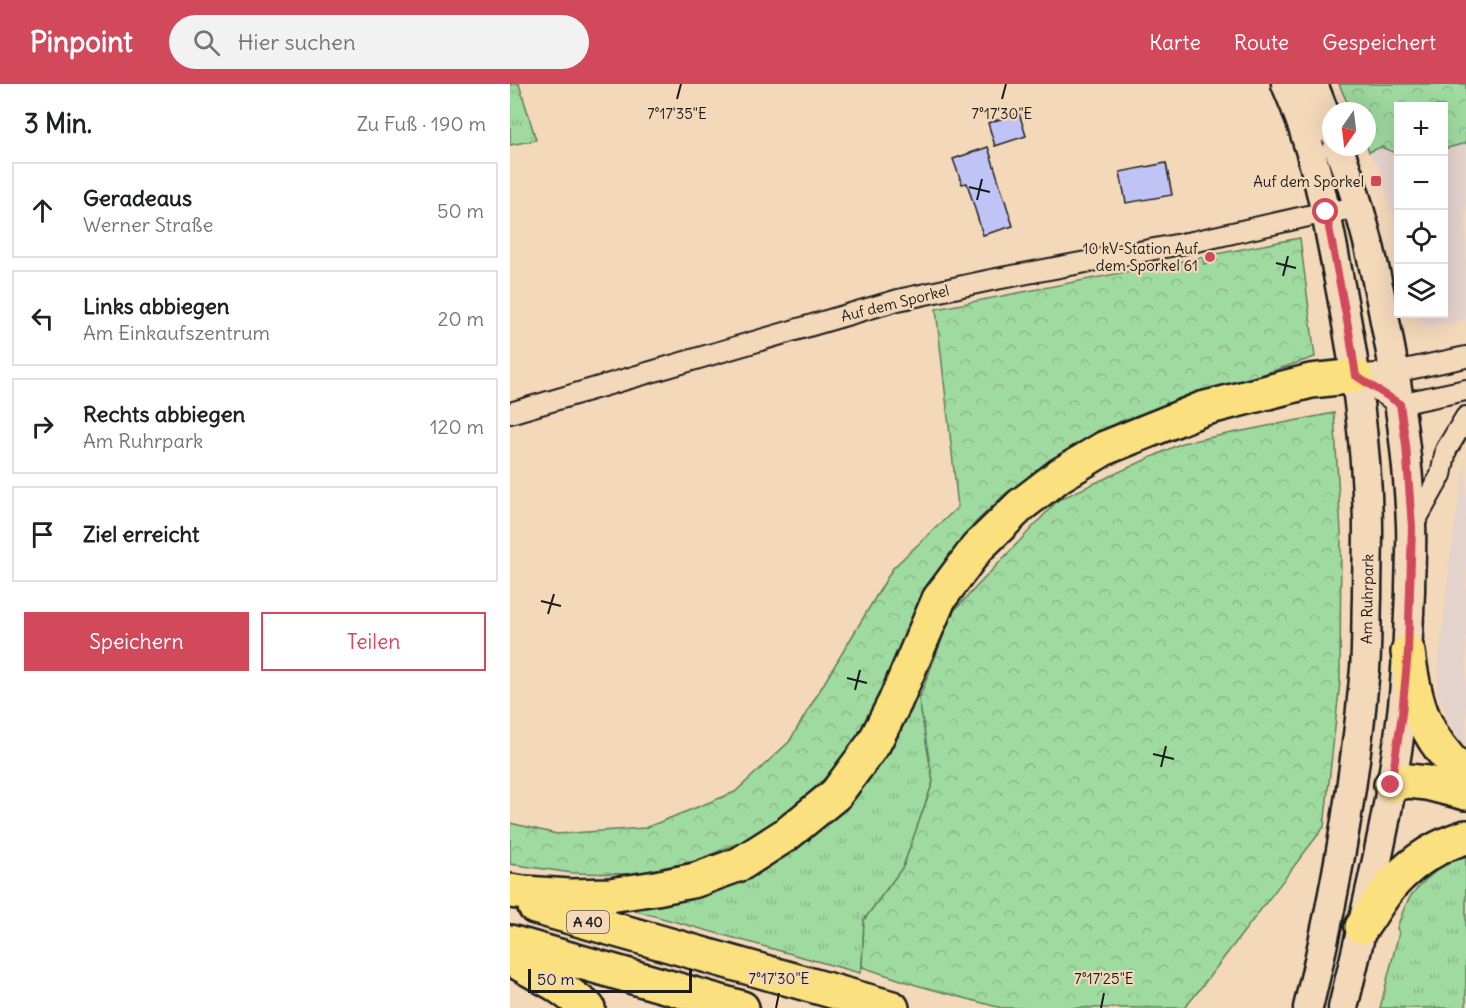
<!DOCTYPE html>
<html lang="de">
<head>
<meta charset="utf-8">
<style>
  :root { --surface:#fff; --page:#f2f2f2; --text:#202124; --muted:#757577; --line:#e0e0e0; --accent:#d1495b }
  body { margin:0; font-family:Delius,sans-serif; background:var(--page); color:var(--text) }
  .controls { position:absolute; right:18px; top:18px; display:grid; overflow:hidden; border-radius:0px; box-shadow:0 6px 24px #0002 }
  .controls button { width:54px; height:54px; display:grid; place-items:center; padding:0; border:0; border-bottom:2px solid var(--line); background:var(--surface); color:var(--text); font:30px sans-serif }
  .compass { position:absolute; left:812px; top:18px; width:54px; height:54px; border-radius:50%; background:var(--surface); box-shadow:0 6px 24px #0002; rotate:194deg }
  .scale { position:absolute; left:18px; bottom:15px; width:164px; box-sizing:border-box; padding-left:6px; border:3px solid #1c1c1c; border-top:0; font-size:16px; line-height:21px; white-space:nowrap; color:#1c1c1c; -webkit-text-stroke:4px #f3d8ba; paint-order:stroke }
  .stop { position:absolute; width:18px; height:18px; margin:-14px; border:4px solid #d1495b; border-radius:50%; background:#fff }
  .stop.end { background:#d1495b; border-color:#fff; box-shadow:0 2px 6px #0008 }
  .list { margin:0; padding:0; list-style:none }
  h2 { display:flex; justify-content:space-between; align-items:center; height:78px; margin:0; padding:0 24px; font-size:26px }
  h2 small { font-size:20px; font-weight:400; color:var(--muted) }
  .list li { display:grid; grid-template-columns:39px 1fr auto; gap:18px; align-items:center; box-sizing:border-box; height:96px; margin:0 12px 12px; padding:0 12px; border:2px solid var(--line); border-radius:0px }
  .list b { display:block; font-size:22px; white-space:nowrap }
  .list p { margin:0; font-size:20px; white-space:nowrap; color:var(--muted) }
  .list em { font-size:20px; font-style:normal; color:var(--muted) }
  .actions { display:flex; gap:12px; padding:18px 24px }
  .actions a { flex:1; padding:14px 0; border:2px solid var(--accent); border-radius:0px; text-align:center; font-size:21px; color:var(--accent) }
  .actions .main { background:var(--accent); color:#fff }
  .icon { flex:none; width:33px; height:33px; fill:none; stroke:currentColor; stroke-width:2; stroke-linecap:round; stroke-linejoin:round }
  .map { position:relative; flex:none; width:956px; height:924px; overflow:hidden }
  header { display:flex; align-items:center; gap:36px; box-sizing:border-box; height:84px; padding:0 30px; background:var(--accent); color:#fff }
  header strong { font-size:28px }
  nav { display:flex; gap:33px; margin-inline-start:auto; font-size:21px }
  .search { width:420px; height:54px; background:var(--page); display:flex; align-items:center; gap:15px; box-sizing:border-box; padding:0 21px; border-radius:33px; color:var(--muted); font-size:22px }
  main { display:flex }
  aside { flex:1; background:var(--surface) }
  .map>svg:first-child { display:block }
  .built { fill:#e4d2cc }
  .grass { fill:url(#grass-tufts); stroke:#5e7b5e; stroke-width:1.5 }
  .forest { fill:url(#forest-crowns); stroke:#5e7b5e; stroke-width:1.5 }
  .building { fill:#c0c3f5; stroke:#1c1c1c; stroke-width:1.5 }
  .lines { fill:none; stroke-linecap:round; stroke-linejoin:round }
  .minor-casing { stroke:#1c1c1c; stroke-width:24 }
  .secondary-casing { stroke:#1c1c1c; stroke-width:33 }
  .motorway-casing { stroke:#1c1c1c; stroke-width:38 }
  .minor { stroke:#f3d8ba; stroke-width:20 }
  .secondary { stroke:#f3d8ba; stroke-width:28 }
  .motorway { stroke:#fbe080; stroke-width:33 }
  .route { stroke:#d1495b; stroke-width:8 }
  .ticks { fill:none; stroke:#1c1c1c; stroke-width:2 }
  .poi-dot { fill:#d1495b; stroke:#f3d8ba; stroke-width:2 }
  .labels { text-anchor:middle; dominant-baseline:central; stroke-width:4.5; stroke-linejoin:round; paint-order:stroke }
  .shield { fill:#f3d8ba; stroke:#5c544b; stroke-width:1.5 }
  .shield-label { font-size:14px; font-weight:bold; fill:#1c1c1c }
  .poi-label { font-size:15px; fill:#1c1c1c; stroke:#f3d8ba; text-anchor:end }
  .street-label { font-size:15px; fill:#1c1c1c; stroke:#f3d8ba }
  .ticks-label { font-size:15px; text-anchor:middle; fill:#1c1c1c; stroke:#f3d8ba; stroke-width:4.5; stroke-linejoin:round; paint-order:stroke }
</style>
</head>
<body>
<header>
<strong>Pinpoint</strong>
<div class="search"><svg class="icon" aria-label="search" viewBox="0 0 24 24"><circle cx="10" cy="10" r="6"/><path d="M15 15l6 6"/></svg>Hier suchen</div>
<nav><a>Karte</a><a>Route</a><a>Gespeichert</a></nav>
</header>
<main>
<aside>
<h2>3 Min.<small>Zu Fuß · 190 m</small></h2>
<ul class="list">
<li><svg class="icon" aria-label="ahead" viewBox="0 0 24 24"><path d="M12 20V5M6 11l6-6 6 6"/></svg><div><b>Geradeaus</b><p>Werner Straße</p></div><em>50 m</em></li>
<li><svg class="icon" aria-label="left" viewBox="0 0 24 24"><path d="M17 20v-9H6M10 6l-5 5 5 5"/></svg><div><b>Links abbiegen</b><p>Am Einkaufszentrum</p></div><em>20 m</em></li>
<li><svg class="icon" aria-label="right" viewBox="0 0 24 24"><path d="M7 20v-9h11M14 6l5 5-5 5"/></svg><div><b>Rechts abbiegen</b><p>Am Ruhrpark</p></div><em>120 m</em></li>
<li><svg class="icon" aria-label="arrive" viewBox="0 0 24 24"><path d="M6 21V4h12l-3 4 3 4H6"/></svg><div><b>Ziel erreicht</b></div></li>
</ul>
<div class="actions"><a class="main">Speichern</a><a>Teilen</a></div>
</aside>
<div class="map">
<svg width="956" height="924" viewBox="0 0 956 924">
  <defs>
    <pattern id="grass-tufts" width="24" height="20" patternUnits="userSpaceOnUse" patternTransform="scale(1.5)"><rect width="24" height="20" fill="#9fdaa0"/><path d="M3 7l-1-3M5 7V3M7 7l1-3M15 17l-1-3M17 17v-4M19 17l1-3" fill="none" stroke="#88ba89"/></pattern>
    <pattern id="forest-crowns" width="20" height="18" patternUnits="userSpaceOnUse" patternTransform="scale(1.5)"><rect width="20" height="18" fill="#9fdaa0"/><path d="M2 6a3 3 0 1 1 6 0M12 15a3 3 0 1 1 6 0" fill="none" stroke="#88ba89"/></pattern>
  </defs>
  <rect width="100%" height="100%" fill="#f3d8ba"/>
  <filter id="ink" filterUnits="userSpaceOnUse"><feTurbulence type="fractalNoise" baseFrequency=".0167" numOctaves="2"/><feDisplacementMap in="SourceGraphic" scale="12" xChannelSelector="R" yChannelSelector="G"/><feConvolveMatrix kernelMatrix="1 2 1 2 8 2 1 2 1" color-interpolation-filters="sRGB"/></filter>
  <g filter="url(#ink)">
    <path class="built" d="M956,59V236L918,243L913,239L907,230H934V65Z
      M871,63L888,70V150L869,83L859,68Z
      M956,379V663L940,640L928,609V582L940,476L954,385Z"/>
    <path class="grass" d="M0,0H9L26,56L0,61Z
      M409,594V615L423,698L393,783L354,836L352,883L350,889L101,820L248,781Z
      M956,764V924H870L889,849L887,844C896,816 901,807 925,788L921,780Z"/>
    <path class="forest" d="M829,0H956V59L934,65V22H888V70L871,63L859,68L857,63V27H841Z
      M790,154L805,273L611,337L496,409L465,439L413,514L354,649L324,685L279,729L233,757L185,777L122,790L62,789L0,780V739L47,750L135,744L225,708L279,658L383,484L448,423L426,225L692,173L694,180L707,177L706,170Z
      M824,329L831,448L830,598L814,743L683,914L674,924H491L406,901L352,883L354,836L393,783L423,698L409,615L442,529L548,416L672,359Z"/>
    <path class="building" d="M509,29L516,52L485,62L478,39Z
      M478,63L503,142L473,151L457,99L452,100L443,75Z
      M656,79L662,111L616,119L610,88Z"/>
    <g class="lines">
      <defs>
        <path id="minor" d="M846,292L889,320L956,306
          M846,292L885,288L956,273
          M0,329L388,216L481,196L687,157L816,128L849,124
          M902,443L931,391L936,366L956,333"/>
        <path id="secondary" d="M776,0C803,60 816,126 828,191C844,274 857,358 858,443C858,467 857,490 857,514C856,537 857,561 855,585C845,699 825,813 798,924
          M803,0L821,46
          M828,63C851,120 865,182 876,242C889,308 898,374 901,440C902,463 900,486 900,508C898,549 897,590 892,630C880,730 856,827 833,924"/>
        <path id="motorway" d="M898,568C905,622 915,655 956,692
          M881,701L898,697L917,699L956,709
          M0,807L14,809L60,812L100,811L146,804L186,796L230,780L277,750L326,710L364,659L385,618L429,515L467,464L511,421L550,391L595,364L692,325L801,297L846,292
          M25,823L382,924
          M852,843C863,828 872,810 885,797C904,777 929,761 956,753
          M0,858L232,924
          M0,874L47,901L78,924"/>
      </defs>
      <use href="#minor" class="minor-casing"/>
      <use href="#secondary" class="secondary-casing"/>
      <use href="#motorway" class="motorway-casing"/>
      <use href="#minor" class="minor"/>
      <use href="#secondary" class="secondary"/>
      <use href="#motorway" class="motorway"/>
    </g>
  </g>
  <g class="lines" filter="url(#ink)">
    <path class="route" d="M816,128L839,247L846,292L890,320L896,361L902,443L898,568L892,630L881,701"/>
  </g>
  <path class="ticks" d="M167,15L171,0M492,15L496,0M459,103L480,108M467,116L472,95M766,179L786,184M773,192L778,172M31,517L51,522M38,530L44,510M337,594L357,599M345,606L350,586M643,670L664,675M651,683L656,662M266,924L269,909M591,924L594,909"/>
  <g class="poi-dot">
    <rect x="860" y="91" width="12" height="12" rx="3"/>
    <circle cx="700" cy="173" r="6"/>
  </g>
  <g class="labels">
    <rect class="shield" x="57" y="827" width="42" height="22" rx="4.5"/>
    <g class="shield-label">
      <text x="78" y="838">A 40</text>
    </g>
    <g class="poi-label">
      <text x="854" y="97">Auf dem Sporkel</text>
      <text x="688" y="164">10 kV-Station Auf<tspan x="688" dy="17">dem Sporkel 61</tspan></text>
    </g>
    <g class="street-label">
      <text transform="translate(385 219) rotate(-14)">Auf dem Sporkel</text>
      <text transform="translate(857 515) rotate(-89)">Am Ruhrpark</text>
    </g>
  </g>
  <g class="ticks-label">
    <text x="167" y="35">7°17'35"E</text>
    <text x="492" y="35">7°17'30"E</text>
    <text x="269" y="900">7°17'30"E</text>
    <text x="594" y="900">7°17'25"E</text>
  </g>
</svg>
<div class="controls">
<button>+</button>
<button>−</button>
<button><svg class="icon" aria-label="locate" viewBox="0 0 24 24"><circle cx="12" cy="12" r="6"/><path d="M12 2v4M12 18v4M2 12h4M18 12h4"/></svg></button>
<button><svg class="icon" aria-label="layers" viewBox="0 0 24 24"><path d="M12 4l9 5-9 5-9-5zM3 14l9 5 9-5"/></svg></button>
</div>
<svg class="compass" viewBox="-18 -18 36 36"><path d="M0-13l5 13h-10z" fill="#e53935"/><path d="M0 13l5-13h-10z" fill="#757577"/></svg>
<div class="scale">50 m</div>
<div class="stop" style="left:816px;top:128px"></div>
<div class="stop end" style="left:881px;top:701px"></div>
</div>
</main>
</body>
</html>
